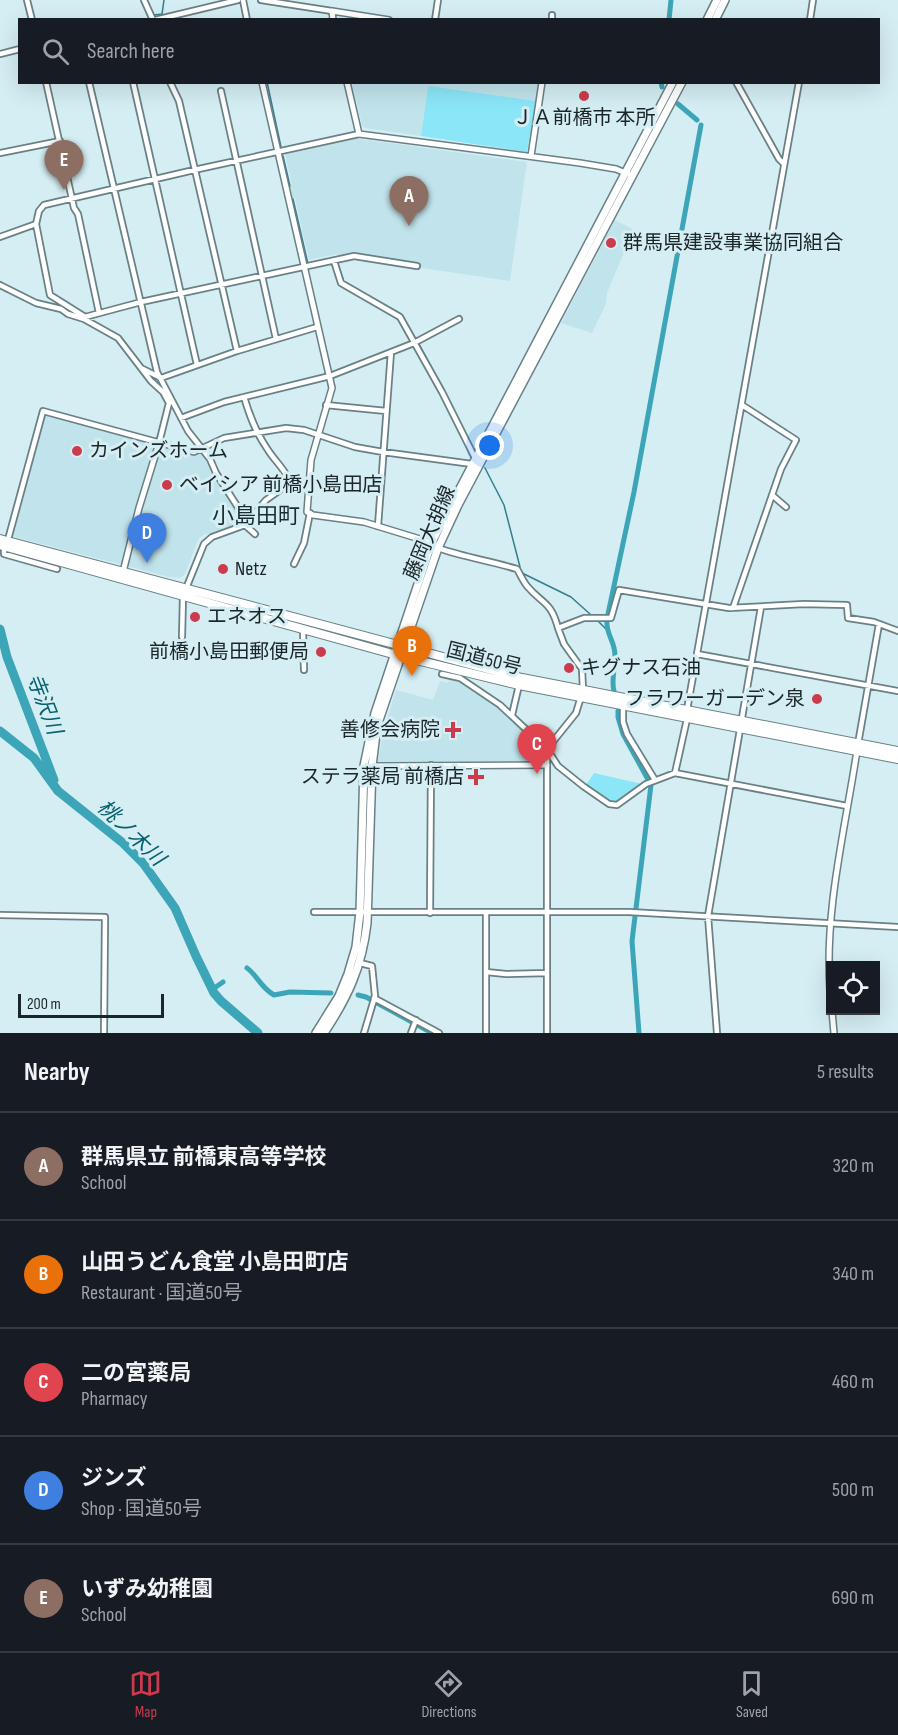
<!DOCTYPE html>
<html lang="en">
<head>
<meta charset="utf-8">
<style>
  :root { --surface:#171b24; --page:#242831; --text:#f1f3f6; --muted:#9ea1a6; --line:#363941; --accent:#cb3b4d }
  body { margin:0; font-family:"Sofia Sans Condensed","Noto Sans JP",sans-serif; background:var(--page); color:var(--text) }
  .controls { position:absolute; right:18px; bottom:18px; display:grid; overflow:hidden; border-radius:0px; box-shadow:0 6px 24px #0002 }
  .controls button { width:54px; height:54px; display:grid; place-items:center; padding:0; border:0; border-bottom:2px solid var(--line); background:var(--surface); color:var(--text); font:30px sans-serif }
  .scale { position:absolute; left:18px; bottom:15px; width:146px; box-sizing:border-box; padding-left:6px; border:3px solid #1c2527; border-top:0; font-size:16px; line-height:21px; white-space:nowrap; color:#1c2527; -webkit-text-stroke:4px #d4eef3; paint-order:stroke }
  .you { position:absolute; left:490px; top:446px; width:21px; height:21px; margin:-15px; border:4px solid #fff; border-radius:50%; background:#1a73e8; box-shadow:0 0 0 9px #1a73e833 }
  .badge { display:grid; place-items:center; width:39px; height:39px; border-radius:50%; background:var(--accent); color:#fff; font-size:20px; font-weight:700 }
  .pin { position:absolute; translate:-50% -50px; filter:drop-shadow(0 2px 3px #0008) }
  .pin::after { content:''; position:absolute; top:32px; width:21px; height:18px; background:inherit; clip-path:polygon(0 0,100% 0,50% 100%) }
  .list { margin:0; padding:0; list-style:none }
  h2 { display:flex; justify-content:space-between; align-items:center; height:78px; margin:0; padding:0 24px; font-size:26px }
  h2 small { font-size:20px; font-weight:400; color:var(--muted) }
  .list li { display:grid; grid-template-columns:39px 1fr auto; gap:18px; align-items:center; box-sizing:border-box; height:108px; padding:0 24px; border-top:2px solid var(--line) }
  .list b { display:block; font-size:22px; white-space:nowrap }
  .list p { margin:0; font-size:20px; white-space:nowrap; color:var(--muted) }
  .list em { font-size:20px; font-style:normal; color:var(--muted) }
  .icon { flex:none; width:33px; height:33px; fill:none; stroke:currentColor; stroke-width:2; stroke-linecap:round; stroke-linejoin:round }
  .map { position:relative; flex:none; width:898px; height:1033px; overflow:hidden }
  .search { position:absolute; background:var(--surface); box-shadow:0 6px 24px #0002; left:18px; right:18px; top:18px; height:66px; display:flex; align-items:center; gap:15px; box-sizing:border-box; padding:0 21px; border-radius:0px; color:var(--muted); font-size:22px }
  .sheet { height:618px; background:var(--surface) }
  nav { display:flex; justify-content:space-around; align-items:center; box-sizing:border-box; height:84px; border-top:2px solid var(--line); background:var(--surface); font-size:16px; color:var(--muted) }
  nav a { display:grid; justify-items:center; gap:3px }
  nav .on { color:var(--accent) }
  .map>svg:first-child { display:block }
  .built { fill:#c1e3eb }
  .green { fill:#8be6f7 }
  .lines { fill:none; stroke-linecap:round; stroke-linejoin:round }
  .stream { stroke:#327f8c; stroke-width:1.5 }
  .canal { stroke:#3ca5b7; stroke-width:5 }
  .river { stroke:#3ca5b7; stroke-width:9 }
  .minor-casing { stroke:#698185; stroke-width:8 }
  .tertiary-casing { stroke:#698185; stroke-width:8 }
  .primary-casing { stroke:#698185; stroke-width:10 }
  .trunk-casing { stroke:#698185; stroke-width:10 }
  .minor { stroke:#fff; stroke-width:4.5 }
  .tertiary { stroke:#fff; stroke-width:5 }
  .primary { stroke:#fff; stroke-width:7 }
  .trunk { stroke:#fff; stroke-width:8 }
  .poi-dot { fill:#cb3b4d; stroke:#d4eef3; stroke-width:2 }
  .labels { text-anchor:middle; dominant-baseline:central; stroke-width:6; stroke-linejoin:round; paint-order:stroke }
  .poi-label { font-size:20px; fill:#1c2527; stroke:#d4eef3; text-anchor:start }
  .street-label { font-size:20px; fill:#1c2527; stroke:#d4eef3 }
  .water-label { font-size:21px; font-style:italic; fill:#08616e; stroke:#d4eef3 }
  .quarter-label { font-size:22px; fill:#182d31; stroke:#d4eef3 }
</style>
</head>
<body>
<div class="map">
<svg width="898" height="1033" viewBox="0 0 898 1033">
  <rect width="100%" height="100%" fill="#d4eef3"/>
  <path class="built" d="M352,83H538L536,101L430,86L428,87L421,136L365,128L362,125Z
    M353,138L527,162L510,281L422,268L418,263L356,254L338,259L337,254L309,260L295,198L292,199L289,186L292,185L285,154Z
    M615,220L636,231L626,248L607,293L606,304L592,333L561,323Z
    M45,414L194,455L200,452L207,457L236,507L242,522L241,525L203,535L198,540L185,574L180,578L169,577L11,536Z
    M450,678L462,681L500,707L545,749L544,759L542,761H378L383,732L396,690L433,700L440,681L448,683Z"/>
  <path class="green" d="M430,86L536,101L527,152L421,136L428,87Z
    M594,773L642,784L618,802H613L586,785Z"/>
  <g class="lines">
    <path class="stream" d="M149,6L154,15L162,14L164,0
      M267,82L281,147
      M283,156L290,186
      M293,199L308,264L336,257
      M338,264L344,282L401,314L415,338
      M419,344L438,380
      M446,395L474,449
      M485,468L504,505L520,567
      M522,573L571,597L590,614
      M598,621L607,630"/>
    <path class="canal" d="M669,20L671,0
      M661,82L662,87
      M678,104L697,120
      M608,614L634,492L701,125
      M607,621C606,632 612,638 614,648C618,662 610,677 614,691
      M618,711V717L623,734L651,785L632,941L639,1033
      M247,968C257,975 261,988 274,995L290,992L331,993
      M213,989L223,982
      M358,995L366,997L432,1033"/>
    <path class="river" d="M0,629L7,657L54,780
      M0,731L34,758L58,791L123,843L143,863L175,908L196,956L214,993L221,1001L258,1033"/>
    <defs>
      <path id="minor" d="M27,0L32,20
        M144,0L153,20
        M243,0L247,20
        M261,0L332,11
        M155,20L238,0
        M435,20L438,0
        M552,20V15
        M810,20L813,0
        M0,54L20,49
        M46,82L74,208L78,214L99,313
        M89,82L157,372L188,431L210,459L216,473L239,509L245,525L255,534
        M133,82L197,365
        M170,82L179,101L237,351
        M736,82L779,159L784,164
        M221,91L276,339
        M359,134L194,170L44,205L39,211L36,224L50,295L85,317L141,302L354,256L417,266
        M0,153L60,141
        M0,237L36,224
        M334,261L341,283L400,317L442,392L475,458
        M0,285L36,303L61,309L68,314L84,319L118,338L151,381L163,392L169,403L159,443
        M141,368L161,378L237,351L317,327
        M244,397C250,417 256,433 268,450C277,464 285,468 291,486
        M326,405L386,411
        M181,418L224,402L330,376L414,343L459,319
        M772,495L786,507
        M378,526L391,352
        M9,536L43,411L194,452L224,438L286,428L304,430L355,447L383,452L472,464
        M438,548C464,557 490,561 517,569C520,574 523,581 527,586C542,604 551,601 558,628
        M4,551V554L57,569
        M294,564L304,543L310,513
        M733,608L781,469L796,440L742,405
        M303,629L304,670
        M182,637L183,596L204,544L212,537L245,525L266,500L283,488L309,487
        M697,654L898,691
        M442,674L460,678L500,705L547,749L558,766L583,786L609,804L617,805L646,784L675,773L847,806
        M623,707V722L627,734L655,780
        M687,710L799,82
        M512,715L519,685
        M858,744L879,624
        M675,773L687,719
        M314,912H629L898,927
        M486,912V1033
        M430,913L431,765
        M0,915L105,917L104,1033
        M360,963L372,966L375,996L364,1033
        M486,972L506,974L547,973
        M374,998L439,1033
        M411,1033L416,1020
        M547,1033V749L576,713L583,690L582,669L564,644L558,628L584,618H611L619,590L729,608L804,604L847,605L848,618L874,622L898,631
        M717,1033L708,916L761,607"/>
      <path id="tertiary" d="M333,20L332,11L389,20
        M262,82L332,388L311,460L307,512L313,515L364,522L433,543
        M347,82L359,134L580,163L616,169L628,174
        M531,156L542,82
        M123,572L139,508L159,443
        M372,766L547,765
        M830,991C824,909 846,826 858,744
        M832,1011L834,1033"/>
      <path id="primary" d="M707,20L717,0
        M715,20L725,0
        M316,1033L339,996L348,974L356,947L360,912L364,766L375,713L432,542L673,82
        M324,1033C348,997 362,967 367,923L372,766L377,726L438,548L458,505L682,82"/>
      <path id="trunk" d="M0,539L522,678L898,751
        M0,545L400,656L519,685L898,759"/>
    </defs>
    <use href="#minor" class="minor-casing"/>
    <use href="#tertiary" class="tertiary-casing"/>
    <use href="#primary" class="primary-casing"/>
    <use href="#trunk" class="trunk-casing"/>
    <use href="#minor" class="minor"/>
    <use href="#tertiary" class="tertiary"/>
    <use href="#primary" class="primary"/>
    <use href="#trunk" class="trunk"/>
  </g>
  <g class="poi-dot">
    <circle cx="584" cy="96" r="6"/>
    <circle cx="611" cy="243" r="6"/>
    <circle cx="77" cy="451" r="6"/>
    <circle cx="167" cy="485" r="6"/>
    <circle cx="223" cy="569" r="6"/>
    <circle cx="195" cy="617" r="6"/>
    <circle cx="321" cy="652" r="6"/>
    <circle cx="569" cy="668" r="6"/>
    <circle cx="817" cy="699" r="6"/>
    <path d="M450 721h6v6h6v6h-6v6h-6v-6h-6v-6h6z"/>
    <path d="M473 768h6v6h6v6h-6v6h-6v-6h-6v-6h6z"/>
  </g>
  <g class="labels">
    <g class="poi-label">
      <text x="584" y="118" text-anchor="middle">ＪＡ前橋市 本所</text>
      <text x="623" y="243">群馬県建設事業協同組合</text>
      <text x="89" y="451">カインズホーム</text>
      <text x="179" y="485">ベイシア 前橋小島田店</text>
      <text x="235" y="569">Netz</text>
      <text x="207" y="617">エネオス</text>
      <text x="309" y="652" text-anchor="end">前橋小島田郵便局</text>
      <text x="581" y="668">キグナス石油</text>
      <text x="805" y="699" text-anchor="end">フラワーガーデン泉</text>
      <text x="440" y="730" text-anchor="end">善修会病院</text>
      <text x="464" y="777" text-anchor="end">ステラ薬局 前橋店</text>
    </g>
    <g class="street-label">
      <text transform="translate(430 533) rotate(-67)">藤岡大胡線</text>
      <text transform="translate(484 659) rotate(14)">国道50号</text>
    </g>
    <g class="water-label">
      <text transform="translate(44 704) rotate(69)">寺沢川</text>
      <text transform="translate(131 833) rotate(44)">桃ノ木川</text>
    </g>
    <g class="quarter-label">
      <text x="256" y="516">小島田町</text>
    </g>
  </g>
</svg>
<div class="controls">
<button><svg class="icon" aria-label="locate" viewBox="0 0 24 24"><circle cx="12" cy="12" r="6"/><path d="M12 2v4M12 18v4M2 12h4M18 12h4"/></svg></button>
</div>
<div class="scale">200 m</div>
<div class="you"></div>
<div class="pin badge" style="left:409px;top:226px;background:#8d6e63">A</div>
<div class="pin badge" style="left:412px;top:676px;background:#e8710a">B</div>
<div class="pin badge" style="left:537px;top:774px;background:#e0444e">C</div>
<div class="pin badge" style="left:147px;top:563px;background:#3f7fe0">D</div>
<div class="pin badge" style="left:64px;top:190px;background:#8d6e63">E</div>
<div class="search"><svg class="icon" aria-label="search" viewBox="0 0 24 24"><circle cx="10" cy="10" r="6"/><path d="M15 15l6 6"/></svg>Search here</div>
</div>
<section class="sheet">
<h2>Nearby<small>5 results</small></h2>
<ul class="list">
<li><span class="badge" style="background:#8d6e63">A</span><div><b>群馬県立 前橋東高等学校</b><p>School</p></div><em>320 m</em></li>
<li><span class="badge" style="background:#e8710a">B</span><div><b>山田うどん食堂 小島田町店</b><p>Restaurant · 国道50号</p></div><em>340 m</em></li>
<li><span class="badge" style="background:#e0444e">C</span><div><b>二の宮薬局</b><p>Pharmacy</p></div><em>460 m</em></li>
<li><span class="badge" style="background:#3f7fe0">D</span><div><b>ジンズ</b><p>Shop · 国道50号</p></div><em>500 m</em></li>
<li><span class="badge" style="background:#8d6e63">E</span><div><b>いずみ幼稚園</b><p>School</p></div><em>690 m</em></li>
</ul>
</section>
<nav>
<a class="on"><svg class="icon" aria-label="map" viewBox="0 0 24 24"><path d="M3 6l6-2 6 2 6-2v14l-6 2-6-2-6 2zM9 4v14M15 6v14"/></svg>Map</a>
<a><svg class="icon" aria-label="directions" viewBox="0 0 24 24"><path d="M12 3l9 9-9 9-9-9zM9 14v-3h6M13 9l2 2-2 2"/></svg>Directions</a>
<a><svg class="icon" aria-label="saved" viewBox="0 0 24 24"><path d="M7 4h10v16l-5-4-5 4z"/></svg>Saved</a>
</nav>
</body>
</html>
